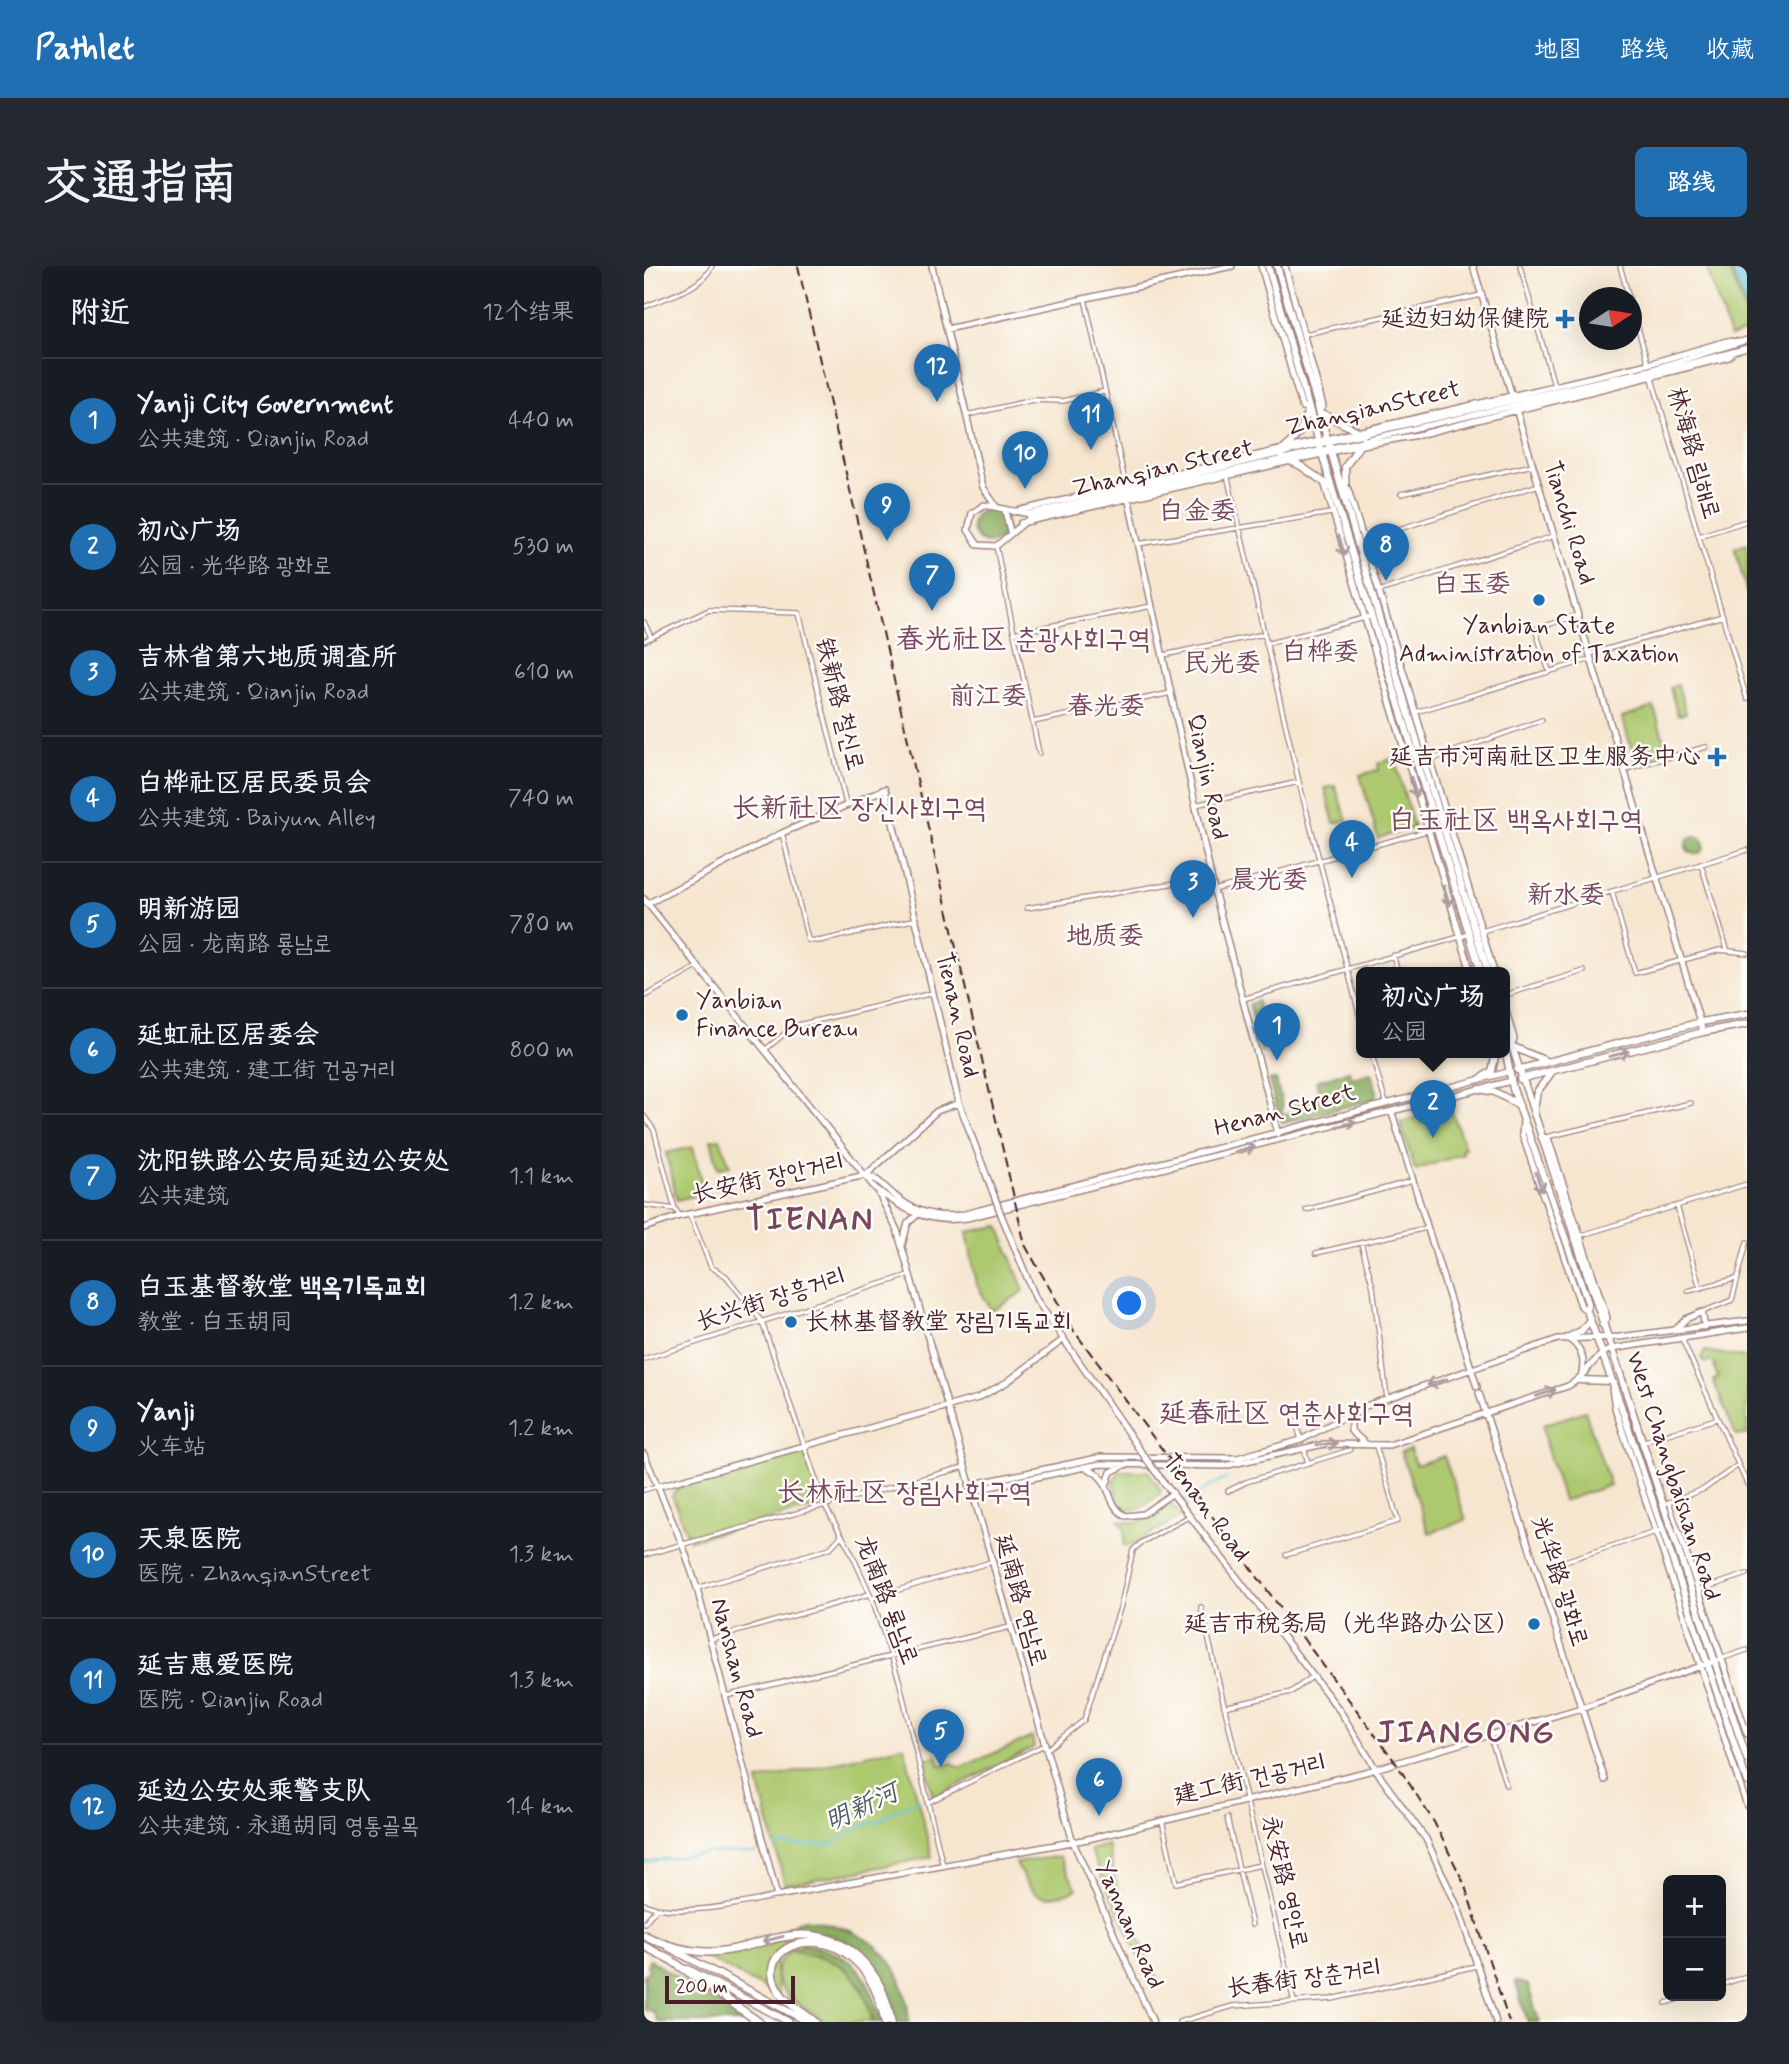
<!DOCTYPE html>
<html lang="zh">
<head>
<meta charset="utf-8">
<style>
  :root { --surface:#171b24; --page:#242831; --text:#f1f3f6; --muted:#9ea1a6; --line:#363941; --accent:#1f6fb2 }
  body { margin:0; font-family:Mynerve,"LXGW WenKai TC","Poor Story",sans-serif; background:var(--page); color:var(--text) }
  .controls { position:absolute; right:21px; bottom:21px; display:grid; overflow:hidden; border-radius:10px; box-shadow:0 7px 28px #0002 }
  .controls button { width:63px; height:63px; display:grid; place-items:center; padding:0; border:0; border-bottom:2px solid var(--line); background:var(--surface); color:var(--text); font:35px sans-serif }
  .compass { position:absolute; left:935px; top:21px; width:63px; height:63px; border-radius:50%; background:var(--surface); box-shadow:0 7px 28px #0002; rotate:78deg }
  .scale { position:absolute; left:21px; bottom:18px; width:130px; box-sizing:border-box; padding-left:7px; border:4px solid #4a1f2b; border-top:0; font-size:19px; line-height:24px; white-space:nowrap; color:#4a1f2b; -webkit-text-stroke:5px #fdfcf7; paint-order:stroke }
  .you { position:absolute; left:486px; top:1038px; width:24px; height:24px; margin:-18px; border:5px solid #fff; border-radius:50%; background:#1a73e8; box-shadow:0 0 0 10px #1a73e833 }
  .badge { display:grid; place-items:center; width:46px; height:46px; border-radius:50%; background:var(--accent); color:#fff; font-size:23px; font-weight:700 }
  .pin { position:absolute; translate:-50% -58px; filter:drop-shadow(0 2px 4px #0008) }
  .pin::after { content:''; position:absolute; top:37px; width:24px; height:21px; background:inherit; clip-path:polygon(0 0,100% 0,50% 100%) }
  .popup { position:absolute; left:712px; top:701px; width:154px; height:91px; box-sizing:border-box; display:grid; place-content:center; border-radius:10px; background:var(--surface); filter:drop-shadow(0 2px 5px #0005); font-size:23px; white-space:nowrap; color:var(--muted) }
  .popup b { font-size:26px; color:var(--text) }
  .popup::after { content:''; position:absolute; left:50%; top:100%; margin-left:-14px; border:14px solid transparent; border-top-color:var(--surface) }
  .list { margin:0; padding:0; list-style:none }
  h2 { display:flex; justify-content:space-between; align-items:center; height:91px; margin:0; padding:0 28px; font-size:30px }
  h2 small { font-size:23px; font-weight:400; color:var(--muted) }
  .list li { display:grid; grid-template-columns:46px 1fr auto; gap:21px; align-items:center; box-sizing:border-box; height:126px; padding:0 28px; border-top:2px solid var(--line) }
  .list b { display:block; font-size:26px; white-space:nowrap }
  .list p { margin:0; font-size:23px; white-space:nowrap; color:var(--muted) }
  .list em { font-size:23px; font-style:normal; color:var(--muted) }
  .map { position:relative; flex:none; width:1103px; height:1756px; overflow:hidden; border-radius:10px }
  header { display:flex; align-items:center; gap:42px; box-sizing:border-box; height:98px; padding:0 35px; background:var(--accent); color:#fff }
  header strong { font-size:33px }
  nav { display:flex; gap:38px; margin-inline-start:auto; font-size:24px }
  .intro { display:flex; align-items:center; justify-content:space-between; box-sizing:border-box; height:168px; padding:0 42px }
  h1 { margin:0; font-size:49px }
  .button { padding:18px 32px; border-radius:10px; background:var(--accent); color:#fff; font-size:24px; font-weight:700 }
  main { display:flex; gap:42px; padding:0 42px }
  aside { flex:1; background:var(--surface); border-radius:10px; box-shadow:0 7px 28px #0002 }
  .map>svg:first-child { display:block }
  .green { fill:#adc96f; stroke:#7c744d; stroke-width:2 }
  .forest { fill:#8aad62; stroke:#6a6646; stroke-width:2 }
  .water { fill:#5cc7d5; stroke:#537380; stroke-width:2 }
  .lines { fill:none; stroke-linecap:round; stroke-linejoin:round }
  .stream { stroke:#5cc7d5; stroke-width:2 }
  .street-casing { stroke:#a0827e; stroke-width:6 }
  .secondary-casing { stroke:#a0827e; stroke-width:8 }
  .primary-casing { stroke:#a0827e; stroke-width:9 }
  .highway-casing { stroke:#a0827e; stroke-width:10 }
  .street { stroke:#fff; stroke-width:3.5 }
  .secondary { stroke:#fff; stroke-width:5 }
  .primary { stroke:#fff; stroke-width:6 }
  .highway { stroke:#fff; stroke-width:7 }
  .rail { stroke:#4a1f2b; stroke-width:2; stroke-dasharray:10 5; stroke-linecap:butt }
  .secondary-bridge-casing { stroke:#a0827e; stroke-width:8; stroke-linecap:butt }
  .secondary-bridge { stroke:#fff; stroke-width:5 }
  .oneway { stroke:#ae9aa0 }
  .poi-dot { fill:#1f6fb2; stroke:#fdfcf7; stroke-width:2.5 }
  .labels { text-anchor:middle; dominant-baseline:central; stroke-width:5; stroke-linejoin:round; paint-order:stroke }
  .poi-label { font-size:24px; fill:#4a1f2b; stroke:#fdfcf7; text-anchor:end }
  .street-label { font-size:24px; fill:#4a1f2b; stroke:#fdfcf7 }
  .neighbourhood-label { font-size:26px; fill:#79455d; stroke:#fdfcf7 }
  .water-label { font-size:26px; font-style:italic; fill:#505a66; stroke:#fdfcf7 }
  .quarter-label { font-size:28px; fill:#79455d; stroke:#fdfcf7 }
  .district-label { font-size:32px; font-weight:bold; letter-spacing:2px; fill:#79455d; stroke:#fdfcf7 }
</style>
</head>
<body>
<header>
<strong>Pathlet</strong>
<nav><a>地图</a><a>路线</a><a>收藏</a></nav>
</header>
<div class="intro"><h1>交通指南</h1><a class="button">路线</a></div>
<main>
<aside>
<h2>附近<small>12个结果</small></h2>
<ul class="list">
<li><span class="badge">1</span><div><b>Yanji City Government</b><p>公共建筑 · Qianjin Road</p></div><em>440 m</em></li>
<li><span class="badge">2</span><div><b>初心广场</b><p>公园 · 光华路 광화로</p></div><em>530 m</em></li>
<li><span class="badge">3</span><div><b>吉林省第六地质调查所</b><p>公共建筑 · Qianjin Road</p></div><em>610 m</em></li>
<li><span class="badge">4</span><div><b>白桦社区居民委员会</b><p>公共建筑 · Baiyun Alley</p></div><em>740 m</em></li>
<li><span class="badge">5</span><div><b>明新游园</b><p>公园 · 龙南路 룡남로</p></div><em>780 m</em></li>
<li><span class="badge">6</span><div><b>延虹社区居委会</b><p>公共建筑 · 建工街 건공거리</p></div><em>800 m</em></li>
<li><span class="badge">7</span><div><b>沈阳铁路公安局延边公安处</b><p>公共建筑</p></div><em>1.1 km</em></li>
<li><span class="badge">8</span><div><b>白玉基督教堂 백옥기독교회</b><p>教堂 · 白玉胡同</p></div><em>1.2 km</em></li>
<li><span class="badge">9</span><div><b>Yanji</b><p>火车站</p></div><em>1.2 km</em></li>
<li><span class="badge">10</span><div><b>天泉医院</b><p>医院 · ZhanqianStreet</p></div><em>1.3 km</em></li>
<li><span class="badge">11</span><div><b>延吉惠爱医院</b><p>医院 · Qianjin Road</p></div><em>1.3 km</em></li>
<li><span class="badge">12</span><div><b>延边公安处乘警支队</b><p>公共建筑 · 永通胡同 영통골목</p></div><em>1.4 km</em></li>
</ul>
</aside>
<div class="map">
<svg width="1103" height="1756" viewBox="0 0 1103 1756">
  <rect width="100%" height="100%" fill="#fdfcf7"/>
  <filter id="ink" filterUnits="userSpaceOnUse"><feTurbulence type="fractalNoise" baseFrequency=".0143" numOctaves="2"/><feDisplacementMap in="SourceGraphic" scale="14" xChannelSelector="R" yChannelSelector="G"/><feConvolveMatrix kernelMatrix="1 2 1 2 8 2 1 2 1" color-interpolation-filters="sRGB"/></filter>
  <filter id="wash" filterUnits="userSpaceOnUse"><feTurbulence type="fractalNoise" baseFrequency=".00686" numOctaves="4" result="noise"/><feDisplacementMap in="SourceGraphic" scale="28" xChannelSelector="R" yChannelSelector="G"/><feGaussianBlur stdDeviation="1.57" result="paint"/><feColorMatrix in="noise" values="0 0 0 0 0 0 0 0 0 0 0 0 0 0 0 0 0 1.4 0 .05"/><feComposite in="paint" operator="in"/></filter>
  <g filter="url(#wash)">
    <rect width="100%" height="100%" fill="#f6e6d0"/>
    <path class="green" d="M1062,0H1084L1103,51V65L1086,71Z
      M1103,278V328L1091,282Z
      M1034,419L1042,447L1034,449L1026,422Z
      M1010,441L1024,488L992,497L978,451Z
      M750,492L770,562L734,572L716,509L735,504L734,497Z
      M691,520L703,554L690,557L681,522Z
      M807,843L821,882L817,883L819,888L771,904L756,856Z
      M76,873L86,900L74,902L67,874Z
      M49,881L60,927L33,934L22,887Z
      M355,960L380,1025L348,1045L333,1019L323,966Z
      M1061,1085L1103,1092V1169H1092L1069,1114L1074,1112L1070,1101L1072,1099L1067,1095L1061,1097L1057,1092Z
      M941,1145L966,1219L919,1235L902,1179L899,1159Z
      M766,1183L772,1199L800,1190L822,1254L785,1267L757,1186Z
      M153,1185L161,1189L177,1235L174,1241L45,1274L28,1229L35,1221Z
      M476,1205H504L517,1224L516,1228L495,1243L483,1244L475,1236L469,1215Z
      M526,1237L538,1250L487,1279H480L481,1263L474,1254L494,1257Z
      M388,1471L390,1481L289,1532L280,1493L293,1490L296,1500L309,1497L316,1502Z
      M260,1480L288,1591L141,1619L114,1515Z
      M464,1579L474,1627L513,1712L507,1717L446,1584Z
      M415,1590L433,1623C398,1638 388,1632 372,1597Z
      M139,1672L149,1674C124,1692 133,1705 134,1730L58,1689H72Z
      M147,1683C156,1688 168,1688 178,1691C211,1701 222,1725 229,1756C215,1756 199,1756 185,1756C178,1755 172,1750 166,1746C140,1730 117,1709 147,1683Z"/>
    <path class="forest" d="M328 260a17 17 0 1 1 34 0a17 17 0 1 1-34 0Z
      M1042 579a9 9 0 1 1 18 0a9 9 0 1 1-18 0Z
      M613,735L620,777L618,785L605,738Z
      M705,805L708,812L727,807L733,826L731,833L639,857L635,852L625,814H632L639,842L637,845L641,849L650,844V839L676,832L672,815Z
      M160,1653C224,1662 261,1689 265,1756H252C246,1693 203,1661 142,1666V1662Z
      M160,1678C213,1688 223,1706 238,1756H229C222,1725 211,1701 178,1691C168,1688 156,1688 147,1683Z
      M6,1694L106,1756H14L10,1746L0,1743V1709L5,1705L3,1699Z
      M871,1715L884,1719L895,1756H884Z"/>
    <path class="water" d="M1086,0H1103V45Z"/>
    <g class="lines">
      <path class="stream" d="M540,1236C556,1229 565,1217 583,1213
        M132,1582L140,1579H185L214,1561L237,1554L249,1545L276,1534
        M0,1596L62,1587H112"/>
    </g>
  </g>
  <g filter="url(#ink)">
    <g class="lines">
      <defs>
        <path id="street" d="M876,0L910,119
          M976,0L985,32
          M441,33L482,220
          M0,41C22,31 58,23 68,0
          M988,41L1004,98
          M661,68L837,29
          M1007,109L1103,433
          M323,149L389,134L419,135L461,125
          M583,209L655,516L717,755
          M757,228L889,199
          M1055,270L1103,255
          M720,274L895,219
          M494,278L687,247
          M352,280L395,487
          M735,325L910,270
          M0,356L7,371
          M370,367L508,340
          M0,375L65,344L155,347L202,537
          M622,378L728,350
          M946,388L1079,350
          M520,389L620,368
          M905,405L891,363L934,349
          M772,446L947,393
          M389,456L527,427
          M786,494L898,454
          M981,503L1062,481
          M551,539L655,516
          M138,567L164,674L175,675L273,653
          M1057,598L1083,683
          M570,624L793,562
          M968,626L991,707L1076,684L1103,687
          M383,642L567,611
          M838,665L1103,584
          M749,689L754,706
          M861,729L940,705
          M0,731L53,701
          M599,733L826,668
          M122,783L150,760L289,727
          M727,786L742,838
          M728,791L744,786
          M0,850L10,864L31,943L36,950
          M902,871L1047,837
          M0,939L31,943
          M1033,940L1056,1022
          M662,944L768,915
          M46,949L67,1001L82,1010L118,1056L181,1240L206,1284L228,1332L255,1414L299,1600
          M935,970L1103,918
          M717,977L729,1021L743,1132
          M672,987L782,962
          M1044,1025L1094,1012
          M1058,1046L1088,1034L1103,976
          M1038,1073L1103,1218
          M0,1093L265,1009
          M652,1155L657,1174
          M998,1176L1072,1153
          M660,1182L664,1197
          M0,1224L13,1220
          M584,1225L602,1216L706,1184
          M1025,1236L1034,1263
          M1020,1238L1060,1223L1094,1199
          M0,1289L320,1201
          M642,1289L754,1255L732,1180
          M921,1295L1018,1264
          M53,1322L186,1282L198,1269
          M1055,1324L1103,1308
          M228,1332L347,1296
          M557,1341L650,1736
          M67,1373L226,1328
          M1079,1392L1103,1384
          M82,1430L366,1361
          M580,1441L647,1426L668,1411
          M846,1470L862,1519
          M402,1484L440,1454L477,1339L489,1284L498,1276L546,1250
          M283,1537L400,1479
          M583,1552L608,1659
          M518,1555L532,1617L617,1599
          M0,1638C32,1652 98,1638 133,1630
          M0,1657L12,1643
          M1077,1719L1103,1710
          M1022,1737L1044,1730
          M535,1756L589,1740L688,1733L832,1700"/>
        <path id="secondary" d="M288,0L339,221L351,239
          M617,0L658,141L665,143
          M641,0L679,140L675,144
          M829,0L1059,766
          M303,63L588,0
          M1103,74L1006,104L692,174L385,248L340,239L328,247L324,264L334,279L352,280L387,251L1007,108L1103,82
          M680,216L827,706
          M704,223L850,706
          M484,231L570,624L634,868
          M361,245L366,265
          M369,246L1004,98L1083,75L1095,76
          M377,257L713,180L774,169L1085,91L1089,86
          M0,633L231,922C260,945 286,958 323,952L867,815
          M3,638L138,567L241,523L315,837L351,932
          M861,741L870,773L867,780
          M748,847L833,1121
          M879,854L878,868L937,1040L943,1045
          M897,871L904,872L963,1052L958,1059
          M222,909C235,913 239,920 249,928C268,945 292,952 317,949L864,806
          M235,928L253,964L429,1576L509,1756
          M358,951L392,1033L495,1183
          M0,962L36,950L222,909L293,845L315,837
          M258,979L264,957L273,949
          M1031,1064L1042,1053L1058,1046L1061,1061
          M923,1072C938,1081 942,1094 937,1111
          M968,1123L971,1142L1103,1540
          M835,1127L961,1514
          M714,1144L707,1155V1165L722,1178
          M0,1188L39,1280L53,1322L133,1630L444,1573L721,1506L937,1442L1077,1393
          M439,1201C471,1210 459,1238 482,1250L499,1248L529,1227
          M511,1205L696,1445L738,1513L782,1573L815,1644L852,1756
          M463,1217L467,1206L479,1200
          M325,1219L458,1191L593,1192L657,1174L719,1141L914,1073L975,1071L1103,1055
          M15,1220L334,1132L363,1116L420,1073
          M326,1225L456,1198L580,1200L680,1178L745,1179L924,1120C943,1110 948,1091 967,1083L1103,1062
          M1034,1263L1103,1468"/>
        <path id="primary" d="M624,0L688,222L837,706
          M633,0L737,358L844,706
          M675,146L720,168
          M636,188L655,167L665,143
          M639,192L657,200L688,222
          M702,233L701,201L719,174
          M861,759L1103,1493
          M867,780L902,795
          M861,782L869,823L944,1037L943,1045L977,1140L1103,1516
          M873,804L1057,756L1103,748
          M836,813L848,805L852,786
          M876,813L1059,766L1103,758
          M835,823L851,826L875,839
          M890,843L893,826L907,807
          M923,1072L937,1065L946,1054
          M935,1114L966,1115
          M24,1681L164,1756
          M44,1703L145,1756"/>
        <path id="highway" d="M0,1669C21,1680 43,1686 67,1686C94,1686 118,1673 145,1670C201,1662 239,1705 247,1756
          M0,1680L27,1694L115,1756
          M171,1756C160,1747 145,1739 137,1728C95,1672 220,1637 241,1756"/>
      </defs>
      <use href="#street" class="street-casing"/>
      <use href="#secondary" class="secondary-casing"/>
      <use href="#primary" class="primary-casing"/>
      <use href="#highway" class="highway-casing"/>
      <use href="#street" class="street"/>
      <use href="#secondary" class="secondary"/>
      <use href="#primary" class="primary"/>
      <use href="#highway" class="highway"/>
      <path class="rail" d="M154,0L381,979L430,1065L752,1497L790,1556L820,1617L865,1756"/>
      <defs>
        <path id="secondary-bridge" d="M351,932L358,951
          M495,1183L511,1205"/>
      </defs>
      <use href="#secondary-bridge" class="secondary-bridge-casing"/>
      <use href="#secondary-bridge" class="secondary-bridge"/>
    </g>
    <defs><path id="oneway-shaft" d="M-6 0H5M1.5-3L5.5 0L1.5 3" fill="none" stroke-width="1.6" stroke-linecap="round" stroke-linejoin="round" transform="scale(1.75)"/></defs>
    <g class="oneway">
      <use href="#oneway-shaft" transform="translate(698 280) rotate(73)"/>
      <use href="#oneway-shaft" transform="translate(770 521) rotate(73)"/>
      <use href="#oneway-shaft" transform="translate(803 630) rotate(73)"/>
      <use href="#oneway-shaft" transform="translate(975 788) rotate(-15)"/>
      <use href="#oneway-shaft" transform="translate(702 858) rotate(-14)"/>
      <use href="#oneway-shaft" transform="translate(601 883) rotate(-14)"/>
      <use href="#oneway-shaft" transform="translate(895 916) rotate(71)"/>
      <use href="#oneway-shaft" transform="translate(793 1116) rotate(162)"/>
      <use href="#oneway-shaft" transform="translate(902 1127) rotate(-19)"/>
      <use href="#oneway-shaft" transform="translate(683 1178) rotate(-5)"/>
      <use href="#oneway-shaft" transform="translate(129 1673) rotate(166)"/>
    </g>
  </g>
  <g class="poi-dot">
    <path d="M917.5 42.5h7v7h7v7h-7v7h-7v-7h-7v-7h7z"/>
    <circle cx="895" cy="334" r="7"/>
    <path d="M1069.5 480.5h7v7h7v7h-7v7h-7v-7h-7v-7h7z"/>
    <circle cx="38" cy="749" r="7"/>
    <circle cx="147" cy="1056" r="7"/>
    <circle cx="890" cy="1358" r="7"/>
  </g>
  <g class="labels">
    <g class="poi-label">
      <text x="905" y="53">延边妇幼保健院</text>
      <text x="895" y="360" text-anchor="middle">Yanbian State<tspan x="895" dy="28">Administration of Taxation</tspan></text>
      <text x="1057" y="491">延吉市河南社区卫生服务中心</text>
      <text x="52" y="735" text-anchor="start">Yanbian<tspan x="52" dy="28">Finance Bureau</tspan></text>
      <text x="161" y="1056" text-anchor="start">长林基督教堂 장림기독교회</text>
      <text x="876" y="1358">延吉市税务局（光华路办公区）</text>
    </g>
    <g class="street-label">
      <text transform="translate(729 143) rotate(-13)">ZhanqianStreet</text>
      <text transform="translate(1049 187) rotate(74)">林海路 림해로</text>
      <text transform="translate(519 203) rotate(-13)">Zhanqian Street</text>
      <text transform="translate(925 257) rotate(73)">Tianchi Road</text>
      <text transform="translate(195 438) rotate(76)">铁新路 철신로</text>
      <text transform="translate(563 511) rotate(78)">Qianjin Road</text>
      <text transform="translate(313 749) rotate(77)">Tienan Road</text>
      <text transform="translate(641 845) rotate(-15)">Henan Street</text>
      <text transform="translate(124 913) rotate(-13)">长安街 장안거리</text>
      <text transform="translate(127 1034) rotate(-18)">长兴街 장흥거리</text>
      <text transform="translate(1029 1210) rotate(72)">West Changbaishan Road</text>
      <text transform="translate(562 1242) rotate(53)">Tienan Road</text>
      <text transform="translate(915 1315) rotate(72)">光华路 광화로</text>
      <text transform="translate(242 1334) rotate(69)">龙南路 룡남로</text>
      <text transform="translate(376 1334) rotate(74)">延南路 연남로</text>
      <text transform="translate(92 1402) rotate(75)">Nanshan Road</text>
      <text transform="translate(606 1514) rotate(-13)">建工街 건공거리</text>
      <text transform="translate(640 1616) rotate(77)">永安路 영안로</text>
      <text transform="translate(485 1659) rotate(66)">Yannan Road</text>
      <text transform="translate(660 1713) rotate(-8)">长春街 장춘거리</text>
    </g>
    <g class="neighbourhood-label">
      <text x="553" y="246">白金委</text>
      <text x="828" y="319">白玉委</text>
      <text x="676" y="387">白桦委</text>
      <text x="578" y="398">民光委</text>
      <text x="344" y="431">前江委</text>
      <text x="462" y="441">春光委</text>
      <text x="625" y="615">晨光委</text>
      <text x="922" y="630">新水委</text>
      <text x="461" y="671">地质委</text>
    </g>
    <g class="water-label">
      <text transform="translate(218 1542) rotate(-25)">明新河</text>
    </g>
    <g class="quarter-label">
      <text x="379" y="374">春光社区 춘광사회구역</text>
      <text x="215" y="543">长新社区 장신사회구역</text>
      <text x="871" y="555">白玉社区 백옥사회구역</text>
      <text x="642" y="1148">延春社区 연춘사회구역</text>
      <text x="260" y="1227">长林社区 장림사회구역</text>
    </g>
    <g class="district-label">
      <text x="166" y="954">TIENAN</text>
      <text x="822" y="1467">JIANGONG</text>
    </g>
  </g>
</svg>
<div class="controls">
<button>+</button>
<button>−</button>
</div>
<svg class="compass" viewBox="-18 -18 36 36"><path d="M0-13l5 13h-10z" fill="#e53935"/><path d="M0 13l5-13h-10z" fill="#9ea1a6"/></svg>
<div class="scale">200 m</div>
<div class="you"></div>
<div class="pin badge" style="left:633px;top:795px">1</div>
<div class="pin badge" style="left:789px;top:872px">2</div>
<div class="popup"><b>初心广场</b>公园</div>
<div class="pin badge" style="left:549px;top:652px">3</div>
<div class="pin badge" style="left:708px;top:612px">4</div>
<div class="pin badge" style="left:297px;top:1501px">5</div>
<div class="pin badge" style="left:455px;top:1550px">6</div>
<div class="pin badge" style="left:288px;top:345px">7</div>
<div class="pin badge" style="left:742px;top:315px">8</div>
<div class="pin badge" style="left:243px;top:275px">9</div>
<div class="pin badge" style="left:381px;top:223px">10</div>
<div class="pin badge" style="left:447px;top:184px">11</div>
<div class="pin badge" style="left:293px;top:136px">12</div>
</div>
</main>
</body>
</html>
